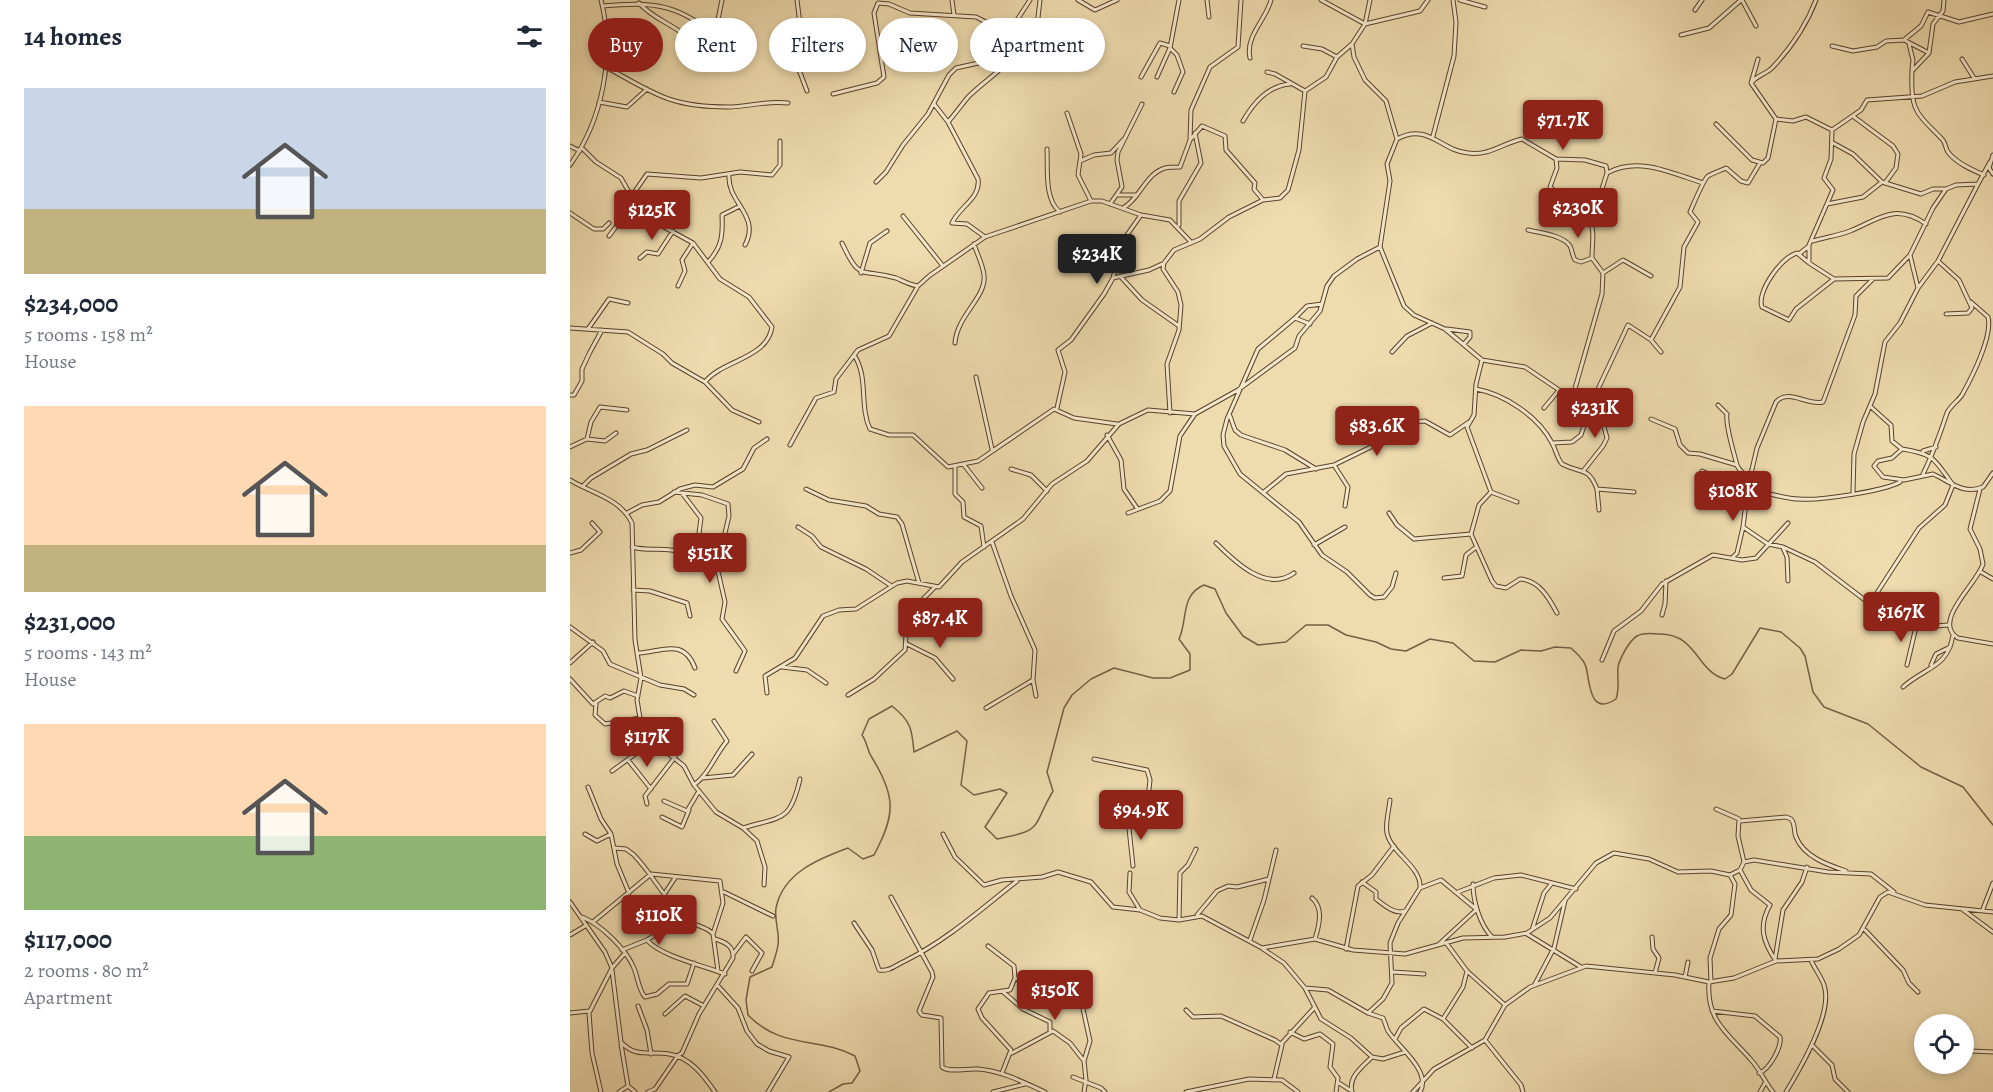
<!DOCTYPE html>
<meta charset="utf-8">
<style>
body{margin:0;font-family:Alegreya,serif;background:#f2f2f3;color:#1f2937;height:100vh;display:flex;flex-direction:column;font-size:22px;white-space:nowrap}
*{box-sizing:border-box;margin:0}
p{font-size:20px;color:#747a83}
.icon{flex:none;width:33px;height:33px;fill:none;stroke:currentColor;stroke-width:2;stroke-linecap:round;stroke-linejoin:round}
.map{position:relative;flex:1;overflow:hidden}
.drawer{display:flex;flex-direction:column;background:#fff;width:570px}
.drawer>*{flex:none}
.banner{position:absolute;left:18px;top:18px;width:570px;height:54px;display:flex;gap:12px}
.controls{position:absolute;left:1344px;top:1014px;display:grid;gap:12px}
.controls a{display:grid;place-items:center;width:60px;height:60px;border-radius:50%;background:#fff;box-shadow:0 3px 9px #0003;font-size:30px}
.price{position:absolute;translate:-50% -51px;padding:0 14px;border-radius:6px;background:#8f2418;color:#fff;font-size:20px;line-height:39px;filter:drop-shadow(0 2px 3px #0008)}
.price::after{content:'';position:absolute;left:50%;top:36px;width:18px;height:14px;margin-left:-9px;background:inherit;clip-path:polygon(0 0,100% 0,50% 100%)}
.price.current{background:#222;color:#fff}
ul{padding:0;list-style:none}
li{display:grid;align-content:center;gap:12px;height:318px;padding:0 24px}
li span{display:grid;place-items:center;height:186px;border-radius:0px;color:#555}
li>.icon{margin-inline-start:auto}
span .icon{width:108px;height:108px;fill:#fffc;stroke-width:1}
li b{font-size:26px}
h2{display:flex;justify-content:space-between;align-items:center;height:72px;padding:0 24px;font-size:26px}
.pill{padding:0 21px;border-radius:27px;background:#fff;box-shadow:0 3px 9px #0003;font-size:21px;line-height:54px}
.pill.current{background:#8f2418;color:#fff}
main{display:flex;flex:1;min-height:0}
.map>svg:first-child{display:block}
.lines{fill:none;stroke-linecap:round;stroke-linejoin:round}
.stream{stroke:#775e45;stroke-width:1.5}
.street-casing{stroke:#5a402c;stroke-width:5}
.street{stroke:#f4e8ca;stroke-width:3}
</style>
<main>
<section class="drawer">
<h2>14 homes<svg class="icon" aria-label="filters" viewBox="0 0 24 24"><path d="M4 7h16M4 17h16"/><circle cx="9" cy="7" r="2"/><circle cx="15" cy="17" r="2"/></svg></h2>
<ul>
<li><span style="background:linear-gradient(#c9d6e8 65%,#c2b280 0)"><svg class="icon" aria-label="home" viewBox="0 0 24 24"><path d="M3 11l9-7 9 7M6 9v11h12V9"/></svg></span><div><b>$234,000</b><p>5 rooms · 158 m²</p><p>House</p></div></li>
<li><span style="background:linear-gradient(#ffd9b3 75%,#c2b280 0)"><svg class="icon" aria-label="home" viewBox="0 0 24 24"><path d="M3 11l9-7 9 7M6 9v11h12V9"/></svg></span><div><b>$231,000</b><p>5 rooms · 143 m²</p><p>House</p></div></li>
<li><span style="background:linear-gradient(#ffd9b3 60%,#8fb573 0)"><svg class="icon" aria-label="home" viewBox="0 0 24 24"><path d="M3 11l9-7 9 7M6 9v11h12V9"/></svg></span><div><b>$117,000</b><p>2 rooms · 80 m²</p><p>Apartment</p></div></li>
</ul>
</section>
<div class="map">
<svg width="1423" height="1092" viewBox="0 0 1423 1092">
<rect width="100%" height="100%" fill="#eedbae"/>
<filter id="stains"><feTurbulence type="fractalNoise" baseFrequency=".00333" numOctaves="4"/><feColorMatrix values="0 0 0 0 .2 0 0 0 0 .09 0 0 0 0 .02 0 0 0 .5 -.17"/></filter>
<radialGradient id="worn" r=".72"><stop offset=".6" stop-color="#630" stop-opacity="0"/><stop offset="1" stop-color="#630" stop-opacity=".3"/></radialGradient>
<g class="lines">
<path class="stream" d="M259,1092L273,1084L282,1083L290,1071L285,1056C247,1036 212,1050 178,1015L176,1000L180,977L202,967C204,960 207,952 208,945C210,933 204,920 206,908C213,873 248,859 278,848L293,859L304,855C326,814 326,796 301,756C297,749 297,742 292,735L299,719L322,706C341,721 342,729 344,752L387,731L397,741L391,785L404,795L430,789L437,793L415,827L427,839C475,830 461,828 483,791L477,772L494,708L502,695L521,679L544,668L583,678H600L620,670V654L609,639C618,620 610,595 634,585L645,589L656,613L673,636L688,645L716,642L736,625H758L776,635L806,642L821,649L836,651L860,639L883,643L904,661L925,662L951,650L971,651L985,647L1001,648C1007,654 1014,659 1016,667C1020,682 1019,717 1046,699C1050,688 1047,678 1048,667C1050,658 1059,641 1067,636C1075,632 1082,634 1090,634C1127,634 1127,672 1155,679L1162,674L1190,628L1211,632L1230,648L1235,656L1243,692L1254,707L1298,724L1351,767L1393,787L1423,825"/>
<g class="street-casing">
<path id="street" d="M227,0L230,24L226,62L237,91
M382,0L384,15
M470,0L466,35L477,57
M508,0L525,10L547,0
M637,0L639,17
M751,0L795,24L850,11L858,0
M800,0L795,24L782,44L784,57L795,80L816,101L827,139L817,164L820,181L810,247L834,306L844,315L875,329L912,360L906,384L904,415L897,427L921,492
M890,0L915,7
M1172,0L1186,26
M1374,0L1373,11L1363,24L1359,53L1342,71C1340,112 1347,113 1372,139C1376,143 1375,148 1378,152C1386,163 1402,170 1414,175
M69,3C82,18 100,23 116,36L115,50
M33,6C100,0 111,9 164,48
M1125,10L1132,0
M145,34L152,0
M1111,35L1139,28L1171,0
M1334,40L1359,53
M1339,44L1343,60L1342,69
M733,46L752,49L767,57
M1262,46L1283,51L1307,47L1316,41L1334,40L1351,26L1358,12L1389,22L1423,14
M600,48L607,55L613,72L604,92
M441,55L457,62
M680,58C675,36 696,20 701,0
M1188,59L1181,83L1206,119L1223,121L1236,117L1262,130
M1392,59L1404,78
M36,67C85,94 100,107 158,107C178,107 197,100 218,103
M697,72L705,74L735,91
M571,77L590,43L600,46
M587,77L600,48L609,0
M1182,82C1188,75 1196,74 1202,68C1221,48 1236,26 1246,0
M263,94L307,83L314,77L304,13L308,3L319,4L340,13L406,17L424,26H432
M29,102L57,107L77,89
M364,104L378,122L408,179C411,198 389,207 382,223L397,224L415,237
M497,113L511,154L508,175L521,201
M1284,117L1323,146L1328,154L1326,168L1315,183
M673,121C684,102 698,86 720,84
M378,122C386,113 392,104 399,96C431,66 444,69 447,20
M1146,124L1182,160L1193,163L1198,158L1206,119
M863,136L884,56L886,22L883,0
M620,139L621,110L640,67L668,47L671,0
M827,139C858,122 871,151 898,153C920,156 933,143 952,139L986,159L987,168L980,187L1010,213L1017,216L1031,192L1037,173C1069,156 1101,173 1133,183
M1263,143L1283,154L1312,182
M0,146L10,151
M13,149L26,162L51,178L72,215L123,243L150,279L179,297L202,327C197,359 152,360 135,382
M477,149C478,168 474,200 490,212
M1423,155L1419,168L1423,174
M986,159L1015,160L1036,166L1037,172
M510,161L524,155L541,153L554,139
M1420,162L1408,184L1386,185L1376,189L1363,208L1340,255L1318,278L1264,279L1239,263V245L1263,190L1254,178L1261,159L1262,130L1291,110L1297,100L1352,96L1385,82L1423,76
M0,165C33,119 45,55 31,0
M159,175C157,203 191,215 175,245
M306,182L316,172L333,145L358,114L379,75L386,68L422,60L428,30L447,20L460,0
M548,195H567
M61,197L77,174L131,178L170,172L202,175L210,165V141
M540,204L552,187L547,160L548,152L572,104
M1257,204L1293,197L1312,182L1351,194L1363,189H1376
M553,208C570,199 575,174 595,168C600,167 605,167 610,167L620,140L632,126L655,136L656,150L685,183L684,189L693,200
M0,213L24,229H33L39,223
M333,216L373,266
M1017,216C1026,227 1022,243 1022,257
M609,225V201L631,163L625,133
M958,230C970,233 993,235 1000,246C1002,249 1002,255 1005,260L1011,262L1022,258L1033,273L1032,294L1004,392
M39,236L64,203
M1243,241C1255,237 1267,236 1280,231C1308,220 1324,202 1356,224
M272,243C290,282 290,268 326,278C333,281 340,285 348,286
M1229,254L1239,246
M70,258L77,252L88,254L103,231
M1368,261L1389,280L1402,308L1398,313L1376,314
M138,262C152,247 153,235 152,215L170,206
M1238,262L1227,253C1211,257 1186,293 1192,307L1219,320L1226,309L1264,279
M291,273L300,243L317,231
M1033,273L1053,260L1081,276
M550,276L572,300L609,326
M543,278L579,270L592,264
M108,286L115,271L112,260L123,243
M1348,288L1368,261L1408,184
M725,318L737,306L752,304
M740,324L725,318L688,349L657,419L653,435L654,446L670,474L729,522L752,555L777,572L800,595L805,598L814,597L822,587L826,573
M0,328L58,332L93,354L102,363L135,382L162,410L189,422
M18,329L39,299L58,303
M877,329L900,332V337L894,344
M1081,340L1110,287L1114,247L1128,222L1120,212C1123,205 1134,179 1138,176C1143,173 1150,171 1156,168L1171,181L1178,183L1190,163
M385,343C387,315 417,297 414,275C413,265 407,254 404,244
M822,352L837,336L862,323
M284,355C299,377 289,406 300,429L319,435H343L378,467L408,461L484,409L504,418L547,424
M912,360L955,367L989,390L1008,394L1021,404L1033,423L1037,438L1033,446L1014,470
M406,377L422,449
M906,389C934,394 968,416 982,443C986,450 987,458 992,464C1011,474 1018,466 1027,489L1064,492
M0,395H4L12,381V369L20,352L32,330
M1148,405L1157,414C1155,425 1164,453 1167,465C1169,472 1176,473 1178,480
M1301,407L1321,425L1322,441L1332,449
M487,408L495,372L488,350L501,340L534,294L543,278L552,242L571,215
M974,408L989,390
M600,413L597,364L609,330L611,305L608,292L593,269L594,263L604,250L630,239L659,217L693,200L710,198L718,190L729,150L735,91L756,77L767,57L782,44
M660,416L665,430L671,435L715,450L746,469
M1081,419L1105,429L1110,445L1118,453L1130,454L1167,465
M537,435L551,460L554,489L567,508
M17,439L35,441L46,433
M983,443L1002,442L1011,435L1021,404L1058,325L1081,340L1091,352
M220,445L246,398L264,392L266,379L288,350L319,336L348,286L359,276L415,237L521,201H532L571,215L600,220L620,241
M0,447L17,439L21,422L30,407L57,410
M1353,451L1366,447
M394,465L412,488
M764,465L778,487L775,506
M385,467V494L393,502L394,517L411,526L414,547
M441,469L461,475L477,491
M1132,471L1177,491
M1353,474C1363,454 1370,434 1377,413C1380,406 1388,401 1392,395C1402,377 1423,336 1418,317L1401,302
M0,480C21,493 50,498 62,523L65,640L71,678L67,700L70,718L80,739L114,766L124,785L146,812L173,828L187,841L195,867L194,885
M1383,485C1364,459 1365,454 1332,449L1322,458L1308,461L1304,466L1313,477L1334,480L1363,474C1381,482 1393,495 1413,487L1423,473
M13,486L21,478L61,454L77,450L117,430
M236,489L259,500L296,506L309,514L327,517L332,524L349,583
M1027,489L1029,510
M1410,489L1400,529L1410,549L1413,564C1407,584 1361,622 1388,638L1423,644
M104,492L132,495L158,504L159,516L147,567
M694,492L716,474L764,465L809,443L827,438L842,422L855,421L880,435L899,422
M921,492L909,505L901,534L922,581L926,586L936,588L950,579C969,580 979,598 987,613
M921,492L947,502
M1283,492L1284,454L1293,422L1305,394L1315,342L1330,323L1348,288L1340,255
M112,493L131,518L126,557
M1178,493C1194,490 1213,499 1229,499C1249,501 1314,491 1330,482
M57,513L72,505L89,502L110,489L125,485L143,487L173,469L184,448L197,439
M558,513L590,501L600,491L610,436L625,414
M819,513L827,525L844,539L901,534
M228,527L242,536L251,547L296,569L320,585
M1173,527L1198,544L1213,547L1245,562L1325,623L1341,628L1378,625
M646,543C665,562 697,593 724,573
M744,545L775,527
M62,547C76,551 88,548 101,550C117,552 132,560 147,567L155,602L152,619L175,651L166,671
M1213,548L1217,557L1218,581
M0,553L11,550L30,532L22,523
M1162,558L1167,553L1173,527L1178,486L1187,448L1206,402C1219,388 1237,406 1253,402L1285,315L1286,296L1302,280
M1411,572L1423,579
M874,578L892,576L896,555L905,548
M63,590L80,591L117,603L120,616
M1301,602L1349,528L1375,505L1383,485
M1092,615L1095,604L1096,581
M0,627L33,651L40,664L90,685L114,689L124,695
M337,644L365,658L383,679
M67,653C89,653 113,636 125,668
M1032,660L1044,631L1071,611L1092,584L1143,555L1172,560L1186,558L1218,523
M0,663L23,642
M1337,665L1346,627
M1361,665L1366,654L1380,647
M212,667L237,670L256,683
M0,679L23,704L35,696L40,698L54,691L68,696
M463,680L466,696
M1333,687C1355,667 1378,668 1383,635
M197,693L195,676L225,658L253,616L269,610L286,609L327,583L337,581L369,587L392,562L453,519L482,484L517,461L549,424L578,410L625,414L668,390L725,348L729,336L750,311L757,286L764,276L787,259L810,247
M278,695L304,679L335,650L336,635L344,608L364,588
M26,704L25,715L35,724L70,718
M416,708L463,680L465,650L441,596L422,542
M524,759L577,770L580,780L576,816
M58,760L81,789
M42,771L68,752L80,739
M133,778L163,775L182,754
M124,785C139,774 145,755 157,741L144,721
M18,787L31,819L41,834L47,864L59,893
M820,800C819,810 815,824 817,833C821,853 852,867 850,888
M94,801L117,811L129,791
M77,804L75,796L105,757
M1146,809L1169,819L1168,836L1174,862
M92,817L112,827L119,810
M1170,821L1216,817L1221,819C1226,825 1223,830 1226,837C1234,857 1258,865 1276,871
M173,828C213,816 220,822 230,779
M15,834L27,841L41,834
M373,834L385,857L414,885L432,880L472,877L488,872L521,882L543,907L570,910L590,918L609,920L632,916L692,948L745,939L783,950L835,954L893,938L935,937L957,933L980,918L1026,863L1044,853L1079,859L1108,872L1141,871L1160,875L1170,870L1174,862L1184,860L1258,872L1301,874L1324,892
M45,848L56,849L64,855C83,875 95,900 115,918C124,927 135,925 143,934
M563,866L558,819L576,816L601,823
M1170,870L1181,890L1200,905C1188,926 1193,942 1206,961
M560,873L559,892L570,910
M792,882L806,892V899C814,905 825,915 835,911
M903,884C903,901 910,925 922,937
M154,892L203,916
M888,892L924,878L951,875L1006,889
M95,893L105,878
M321,897L362,972L363,977L349,1011L352,1015L371,1018L372,1067C379,1073 398,1068 408,1069C432,1071 453,1082 475,1092
M742,898C754,908 749,926 745,939
M0,902L35,952L42,968L19,1013L22,1053L31,1092
M1392,909L1423,932
M1413,909L1423,883
M627,915L647,891L658,886L667,887L699,879
M12,917C30,924 55,948 63,966C68,976 68,989 75,997L87,994L99,984H117L124,963
M609,920L610,873L618,865L626,849
M23,922L81,874L150,881L153,903L143,934L148,971
M284,923L302,950L309,970C319,972 326,965 335,961C377,940 410,910 447,881
M962,930L974,893L982,883
M1295,930L1333,970L1339,983L1348,992
M957,934L1011,967
M0,935L15,926
M1082,937L1083,949L1089,958L1085,973
M77,940C90,956 135,966 155,974
M680,940L694,900L706,850
M877,944L897,971L935,1005
M868,945L907,909
M418,946L444,966L445,978L512,1005
M693,949L714,963L735,988L758,990L798,1013L813,1018C815,1022 816,1027 818,1031C828,1047 862,1071 850,1092
M776,949L788,886L802,875L824,846
M52,950L77,940L113,917
M164,953L176,937L192,953L182,971
M1205,959L1213,910L1232,882L1237,867
M42,968L55,953
M42,970L51,1042C65,1058 80,1051 99,1054C120,1057 134,1076 145,1092
M823,972L854,974
M480,974L505,982L508,986L520,1041L514,1061L516,1080L514,1092
M1115,977L1118,962
M1139,982C1136,1022 1159,1034 1182,1061C1190,1070 1195,1082 1203,1092
M1141,982L1140,958L1149,929L1161,915L1165,884L1160,875
M965,984L984,948L995,901
M148,986L168,1008L177,1031L187,1044L199,1051L219,1057L198,1092
M735,988L751,1019L781,1038L802,1057
M432,991L453,1009L480,1022V1031
M68,1006L77,1030L81,1054
M616,1010L623,1017L651,1016L705,1040L712,1045L704,1079
M1142,1011L1185,1016L1210,1037C1212,1047 1199,1070 1189,1073
M0,1013L19,1011
M798,1013L813,999L822,983L820,943L828,923L850,888L871,880L906,909
M95,1014L115,996L134,1006
M873,1019L893,987L897,971
M720,1032L734,1039L750,1034L763,1044L760,1067L768,1078L766,1092
M825,1039L831,1028L854,1009L873,1019L902,1048
M915,1040L951,1085L953,1092
M711,1044L745,1007
M1243,1046L1262,1065L1265,1079L1278,1092
M1400,1051L1423,1052
M442,1053L483,1031L500,1043L514,1061
M107,1056L112,1053L129,1014L163,958C164,946 155,942 145,939
M432,1073L441,1050L412,1018L408,1009L419,993L440,990L445,978
M503,1077L531,1088L535,1092
M769,1083L780,1090
M58,1086L65,1092
M782,1091C778,1077 793,1066 802,1057L813,1059L835,1052
M49,1092L58,1086L51,1044
M78,1092L85,1089L107,1057
M423,1092L455,1084
M616,1092L679,1079L712,1080L728,1092
M843,1092L864,1069L915,1040L935,1005L960,987L1016,966L1105,975L1139,982L1164,978L1206,961L1248,959L1269,949L1289,935L1310,897L1318,892L1355,905L1423,912
M1190,1092L1195,1083
M1216,1092C1230,1069 1261,1017 1255,989C1254,980 1245,970 1241,960"/>
</g>
<use href="#street" class="street"/>
</g>
<rect width="100%" height="100%" filter="url(#stains)"/>
<rect width="100%" height="100%" fill="url(#worn)"/>
</svg>
<div class="controls">
<a><svg class="icon" aria-label="locate" viewBox="0 0 24 24"><circle cx="12" cy="12" r="6"/><path d="M12 2v4M12 18v4M2 12h4M18 12h4"/></svg></a>
</div>
<b class="price" style="left:993px;top:151px">$71.7K</b>
<b class="price" style="left:1008px;top:239px">$230K</b>
<b class="price" style="left:82px;top:241px">$125K</b>
<b class="price current" style="left:527px;top:285px">$234K</b>
<b class="price" style="left:1025px;top:439px">$231K</b>
<b class="price" style="left:807px;top:457px">$83.6K</b>
<b class="price" style="left:1163px;top:522px">$108K</b>
<b class="price" style="left:140px;top:584px">$151K</b>
<b class="price" style="left:1331px;top:643px">$167K</b>
<b class="price" style="left:370px;top:649px">$87.4K</b>
<b class="price" style="left:77px;top:768px">$117K</b>
<b class="price" style="left:571px;top:841px">$94.9K</b>
<b class="price" style="left:89px;top:946px">$110K</b>
<b class="price" style="left:485px;top:1021px">$150K</b>
<div class="banner">
<a class="pill current">Buy</a>
<a class="pill">Rent</a>
<a class="pill">Filters</a>
<a class="pill">New</a>
<a class="pill">Apartment</a>
</div>
</div>
</main>
